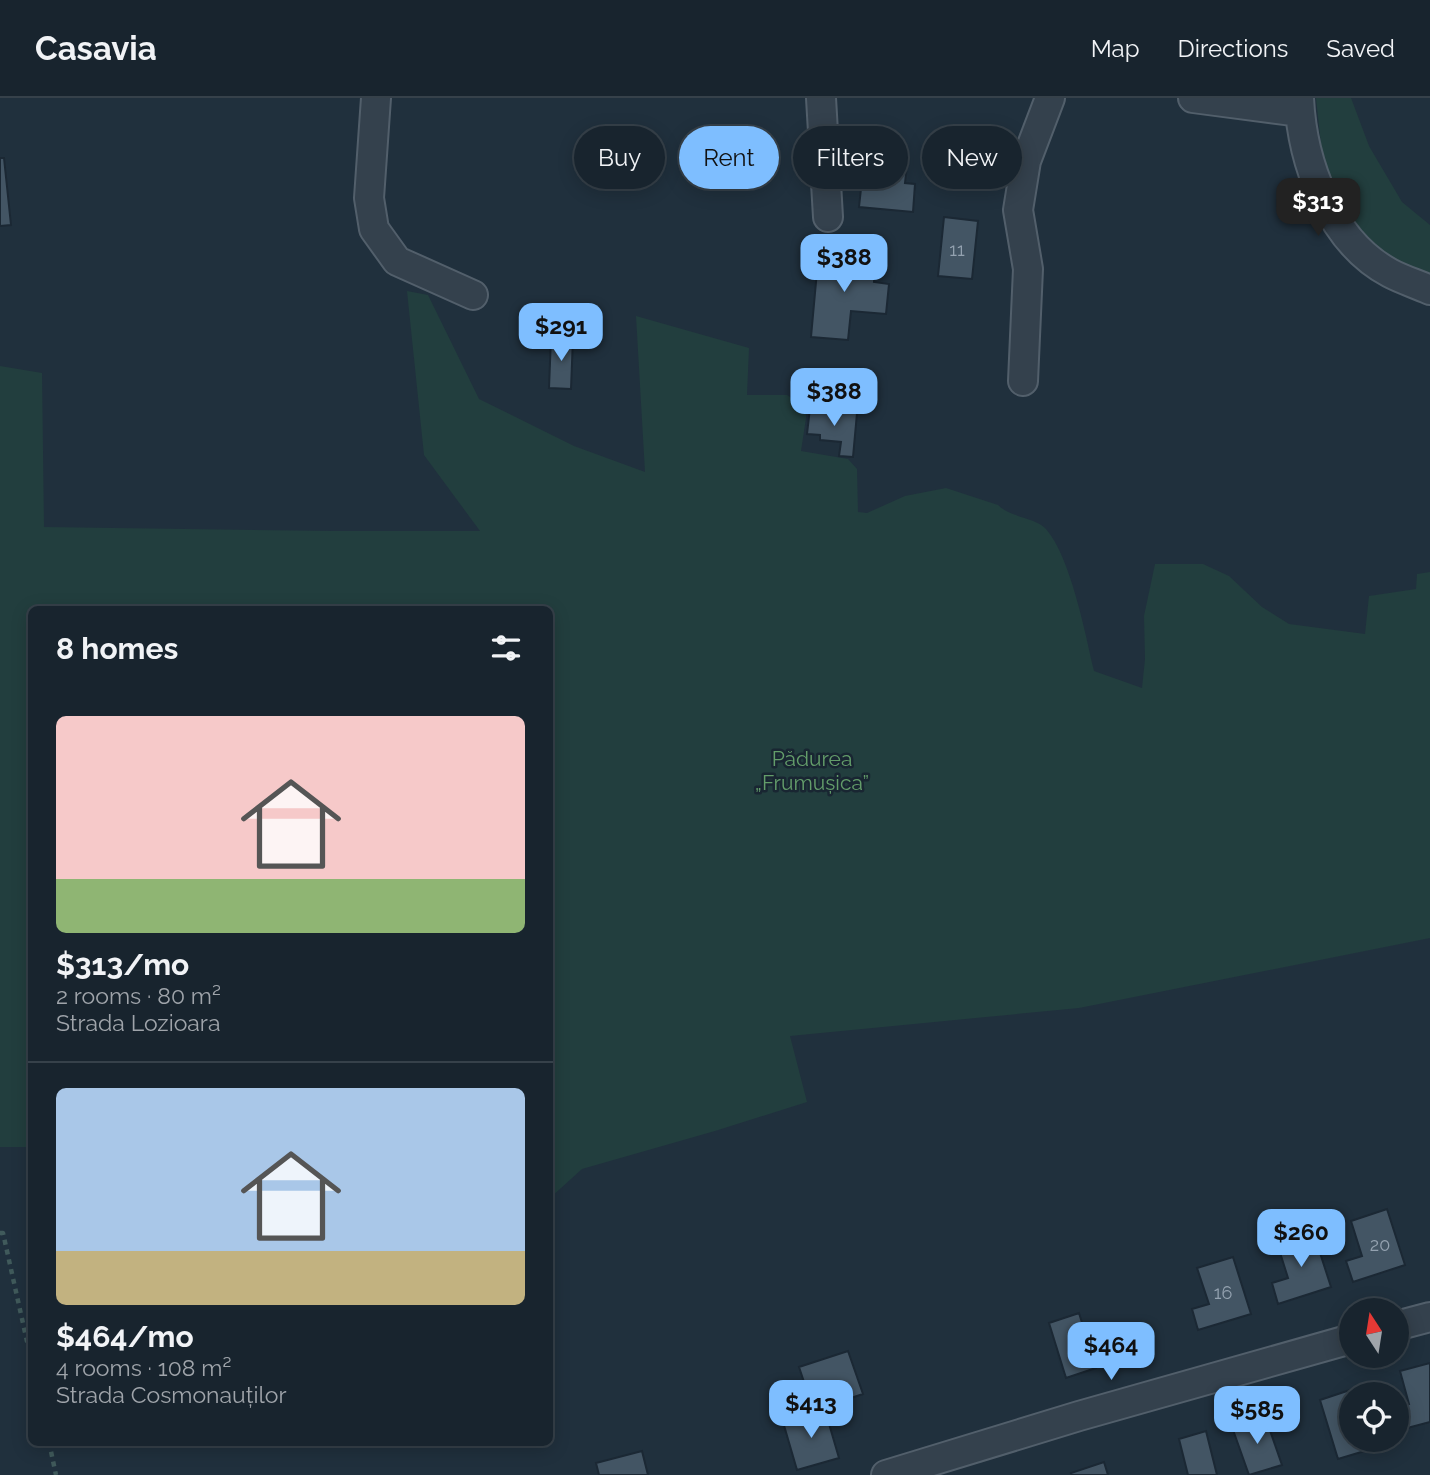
<!DOCTYPE html>
<meta charset="utf-8">
<style>
body{margin:0;font-family:Raleway,sans-serif;background:#25303a;color:#f1f3f6;height:100vh;display:flex;flex-direction:column;font-size:26px;white-space:nowrap}
*{box-sizing:border-box;margin:0}
p{font-size:23px;color:#9fa4aa}
.icon{flex:none;width:38px;height:38px;fill:none;stroke:currentColor;stroke-width:2;stroke-linecap:round;stroke-linejoin:round}
.map{position:relative;flex:1;overflow:hidden}
.panel{position:absolute;left:28px;top:508px;width:525px;height:840px;display:flex;flex-direction:column;background:#18242e;border-radius:10px;box-shadow:0 4px 18px #0003,0 0 0 2px #36414a}
.panel>*{flex:none}
.guide{position:absolute;left:574px;top:28px;width:665px;height:63px;display:flex;gap:14px}
.needle{width:46px;rotate:348deg}
.fabs{position:absolute;left:1339px;top:1200px;display:grid;gap:14px}
.fabs a{display:grid;place-items:center;width:70px;height:70px;border-radius:50%;background:#18242e;box-shadow:0 4px 18px #0003,0 0 0 2px #36414a;font-size:35px}
.price{position:absolute;translate:-50% -60px;padding:0 16px;border-radius:14px;background:#7ebeff;color:#111;font-size:23px;line-height:46px;filter:drop-shadow(0 2px 4px #0008)}
.price::after{content:'';position:absolute;left:50%;top:42px;width:21px;height:16px;margin-left:-10px;background:inherit;clip-path:polygon(0 0,100% 0,50% 100%)}
.price.active{background:#222;color:#fff}
ul{padding:0;list-style:none}
li{display:grid;align-content:center;gap:14px;height:371px;padding:0 28px}
li+li{border-top:2px solid #36414a}
li span{display:grid;place-items:center;height:217px;border-radius:10px;color:#555}
li>.icon{margin-inline-start:auto}
span .icon{width:126px;height:126px;fill:#fffc;stroke-width:1}
li b{font-size:30px}
h2{display:flex;justify-content:space-between;align-items:center;height:84px;padding:0 28px;font-size:30px}
.chip{padding:0 24px;border-radius:32px;background:#18242e;box-shadow:0 4px 18px #0003,0 0 0 2px #36414a;font-size:24px;line-height:63px}
.chip.active{background:#7ebeff;color:#111}
header{display:flex;align-items:center;gap:42px;box-sizing:border-box;height:98px;padding:0 35px;background:#18242e;border-bottom:2px solid #36414a}
header strong{font-size:33px}
nav{display:flex;gap:38px;margin-inline-start:auto;font-size:24px}
.map>svg:first-child{display:block}
.green{fill:#223e3e}
.building{fill:#435564;stroke:#1b2834;stroke-width:2}
.lines{fill:none;stroke-linecap:round;stroke-linejoin:round}
.minor-casing{stroke:#525f6b;stroke-width:32}
.path{stroke:#405a5b;stroke-width:4.5;stroke-dasharray:5 5;stroke-linecap:butt}
.minor{stroke:#34414d;stroke-width:28}
.labels{text-anchor:middle;dominant-baseline:central;stroke-width:5;stroke-linejoin:round;paint-order:stroke}
.number-label{font-size:18px;fill:#94a2b0}
.park-label{font-size:21px;fill:#639d6a;stroke:#192632}
</style>
<header>
<strong>Casavia</strong>
<nav><a>Map</a><a>Directions</a><a>Saved</a></nav>
</header>
<div class="map">
<svg width="1430" height="1377" viewBox="0 0 1430 1377">
<rect width="100%" height="100%" fill="#20303d"/>
<path class="green" d="M1316,0H1351L1369,48L1402,104L1430,127V177L1400,168L1369,148L1339,101L1322,56Z
M407,193L428,197L479,301L574,348L645,374L636,218L749,250L747,297H787L806,309V320L801,353L848,361L857,371L858,414L867,415L905,398L946,390L998,407C1011,420 1035,419 1046,431C1071,460 1085,535 1094,573L1142,590L1145,561L1144,518L1155,466H1203L1229,478L1262,509L1289,526L1365,536L1369,498L1416,491L1417,476L1430,474V840L1079,910L790,938L807,1004L715,1033L582,1071L550,1100V511H32L31,1046L26,1049H0V268L42,275L44,429L334,433H480L424,357Z"/>
<path class="building" d="M865,54L888,56L887,65L907,67L905,85L915,86L913,114L859,109Z
M0,60H4L11,127L0,128Z
M944,119L978,123L972,181L938,178Z
M819,151L842,153V160L876,164L874,184L889,186L886,216L851,213L848,242L811,239Z
M551,239H573L571,291L549,290Z
M810,310L857,315L853,359L839,358L841,344L820,342V337L807,336Z
M1387,1111L1405,1167L1353,1184L1346,1163L1362,1158L1351,1123Z
M1313,1133L1331,1189L1278,1206L1272,1185L1288,1180L1277,1145Z
M1233,1159L1251,1216L1198,1232L1192,1211L1209,1206L1197,1170Z
M1079,1215L1096,1270L1066,1280L1049,1225Z
M848,1253L863,1296L842,1303L837,1286L808,1296L799,1269Z
M1430,1265V1324L1396,1333V1310L1409,1306L1400,1273Z
M1359,1289L1362,1297H1351V1342H1376L1378,1349L1338,1361L1320,1302Z
M825,1312L839,1360L797,1372L783,1324Z
M1265,1318L1282,1367L1249,1377L1232,1329Z
M1206,1333L1217,1377H1188L1179,1341Z
M642,1353L648,1377H599L596,1365Z
M1104,1364L1108,1377H1072L1071,1375Z"/>
<g class="lines">
<g class="minor-casing">
<path id="minor" d="M376,0L369,100L374,131L397,163L473,197
M821,0L828,119
M1193,0L1300,14
M1299,0C1302,64 1330,143 1390,175C1403,182 1417,186 1430,192
M1023,283L1028,171L1018,112L1026,63L1050,0
M1396,1228L1430,1219
M886,1377L1079,1318L1351,1241"/>
</g>
<path class="path" d="M0,1135H3L32,1266
M49,1344L56,1377"/>
<use href="#minor" class="minor"/>
</g>
<g class="labels">
<g class="number-label">
<text x="957" y="151">11</text>
<text x="1380" y="1146">20</text>
<text x="1223" y="1194">16</text>
</g>
<g class="park-label">
<text x="812" y="660">Pădurea<tspan x="812" dy="24">„Frumușica”</tspan></text>
</g>
</g>
</svg>
<div class="fabs">
<a><svg class="needle" viewBox="-14 -14 28 28"><path d="M0-13l5 13h-10z" fill="#e53935"/><path d="M0 13l5-13h-10z" fill="#9fa4aa"/></svg></a>
<a><svg class="icon" aria-label="locate" viewBox="0 0 24 24"><circle cx="12" cy="12" r="6"/><path d="M12 2v4M12 18v4M2 12h4M18 12h4"/></svg></a>
</div>
<b class="price active" style="left:1318px;top:140px">$313</b>
<b class="price" style="left:844px;top:196px">$388</b>
<b class="price" style="left:561px;top:265px">$291</b>
<b class="price" style="left:834px;top:330px">$388</b>
<b class="price" style="left:1301px;top:1171px">$260</b>
<b class="price" style="left:1111px;top:1284px">$464</b>
<b class="price" style="left:811px;top:1342px">$413</b>
<b class="price" style="left:1257px;top:1348px">$585</b>
<div class="guide">
<a class="chip">Buy</a>
<a class="chip active">Rent</a>
<a class="chip">Filters</a>
<a class="chip">New</a>
</div>
<section class="panel">
<h2>8 homes<svg class="icon" aria-label="filters" viewBox="0 0 24 24"><path d="M4 7h16M4 17h16"/><circle cx="9" cy="7" r="2"/><circle cx="15" cy="17" r="2"/></svg></h2>
<ul>
<li><span style="background:linear-gradient(#f6c9c9 75%,#8fb573 0)"><svg class="icon" aria-label="home" viewBox="0 0 24 24"><path d="M3 11l9-7 9 7M6 9v11h12V9"/></svg></span><div><b>$313/mo</b><p>2 rooms · 80 m²</p><p>Strada Lozioara</p></div></li>
<li><span style="background:linear-gradient(#a9c7e8 75%,#c2b280 0)"><svg class="icon" aria-label="home" viewBox="0 0 24 24"><path d="M3 11l9-7 9 7M6 9v11h12V9"/></svg></span><div><b>$464/mo</b><p>4 rooms · 108 m²</p><p>Strada Cosmonauților</p></div></li>
</ul>
</section>
</div>
